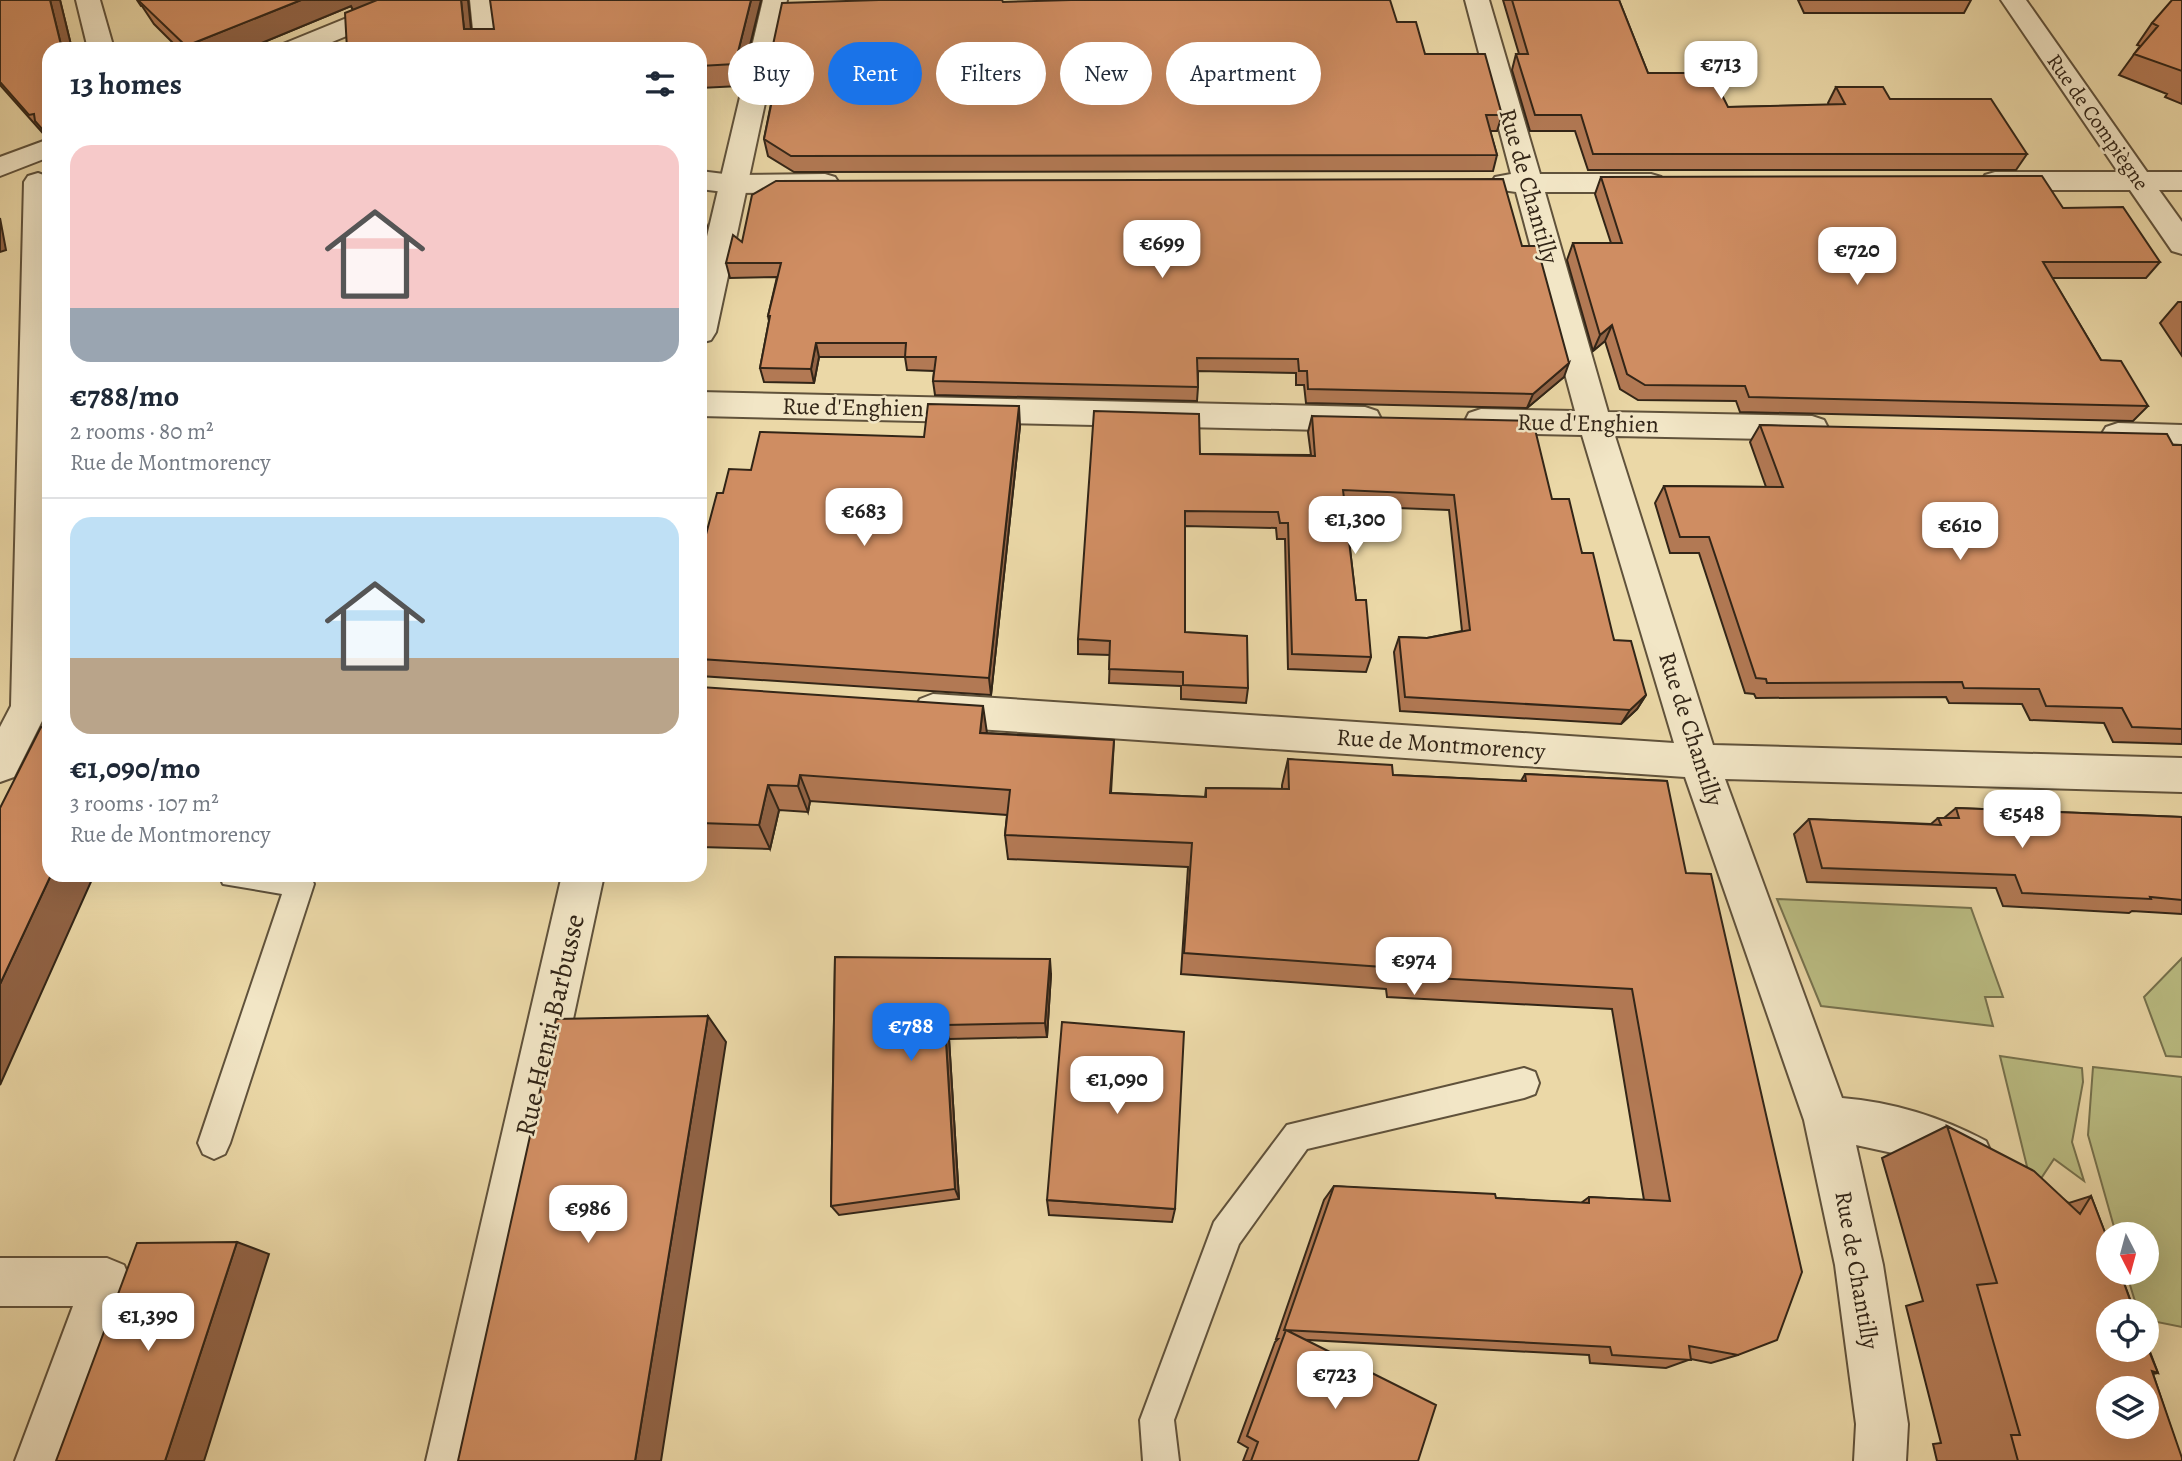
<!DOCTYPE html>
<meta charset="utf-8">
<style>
body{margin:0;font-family:Alegreya,serif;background:#f2f2f3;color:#1f2937;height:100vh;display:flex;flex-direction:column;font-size:26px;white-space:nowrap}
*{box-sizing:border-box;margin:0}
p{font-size:23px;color:#747a83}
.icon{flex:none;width:38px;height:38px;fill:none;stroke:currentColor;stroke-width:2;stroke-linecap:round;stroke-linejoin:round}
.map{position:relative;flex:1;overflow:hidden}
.drawer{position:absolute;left:42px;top:42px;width:665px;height:840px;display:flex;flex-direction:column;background:#fff;border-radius:21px;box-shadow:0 7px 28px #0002}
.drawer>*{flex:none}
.guide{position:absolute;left:728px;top:42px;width:665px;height:63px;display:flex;gap:14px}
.needle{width:46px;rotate:174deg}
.controls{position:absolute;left:2096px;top:1222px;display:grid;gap:14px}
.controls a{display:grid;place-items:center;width:63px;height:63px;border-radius:50%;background:#fff;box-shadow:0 7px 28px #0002;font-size:35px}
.price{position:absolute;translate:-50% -60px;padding:0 16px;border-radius:14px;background:#fff;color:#222;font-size:23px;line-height:46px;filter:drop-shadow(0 2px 4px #0008)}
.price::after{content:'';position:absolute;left:50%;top:42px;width:21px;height:16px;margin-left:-10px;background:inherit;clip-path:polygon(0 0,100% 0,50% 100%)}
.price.selected{background:#1a73e8;color:#fff}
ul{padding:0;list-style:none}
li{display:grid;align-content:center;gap:14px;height:371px;padding:0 28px}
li+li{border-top:2px solid #e0e1e3}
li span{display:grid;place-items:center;height:217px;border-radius:21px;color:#555}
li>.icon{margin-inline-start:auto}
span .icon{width:126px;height:126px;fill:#fffc;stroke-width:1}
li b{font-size:30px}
h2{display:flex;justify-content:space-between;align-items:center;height:84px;padding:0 28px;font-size:30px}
.pill{padding:0 24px;border-radius:32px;background:#fff;box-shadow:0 7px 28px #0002;font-size:24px;line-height:63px}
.pill.selected{background:#1a73e8;color:#fff}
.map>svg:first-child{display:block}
.green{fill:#bbbe84;stroke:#76724e;stroke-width:2}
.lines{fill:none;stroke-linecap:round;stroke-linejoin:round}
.service-casing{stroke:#60523b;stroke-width:4}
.minor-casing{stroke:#60523b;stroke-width:4}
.tertiary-casing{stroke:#60523b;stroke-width:4}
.service{fill:#f2e6c6;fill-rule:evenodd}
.minor{fill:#f2e6c6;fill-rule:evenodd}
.tertiary{fill:#f2e6c6;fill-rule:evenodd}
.wall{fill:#b27954;stroke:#322517;stroke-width:2}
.shaded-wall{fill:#916345;stroke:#322517;stroke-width:2}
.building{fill:#cf8d62;stroke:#322517;stroke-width:2;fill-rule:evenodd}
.labels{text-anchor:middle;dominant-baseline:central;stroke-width:5;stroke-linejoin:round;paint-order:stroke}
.far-street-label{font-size:21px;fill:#322517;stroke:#f2e6c6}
.street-label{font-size:24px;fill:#322517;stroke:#f2e6c6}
.near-street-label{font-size:28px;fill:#322517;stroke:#f2e6c6}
</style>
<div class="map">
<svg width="2182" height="1461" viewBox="0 0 2182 1461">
<rect width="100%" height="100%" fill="#ebd8a7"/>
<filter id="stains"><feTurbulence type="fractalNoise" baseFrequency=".00286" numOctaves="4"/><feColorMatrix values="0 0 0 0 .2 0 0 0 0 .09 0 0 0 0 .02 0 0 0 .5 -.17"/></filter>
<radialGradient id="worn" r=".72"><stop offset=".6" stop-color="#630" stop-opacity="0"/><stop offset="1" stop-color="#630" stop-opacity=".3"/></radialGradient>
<path class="green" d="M1777,899L1971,908L2003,997H1985L1993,1026L1821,1006Z
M2182,958V1057L2166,1056L2144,997Z
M2000,1056L2082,1068L2083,1082L2072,1142L2084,1181L2054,1159L2036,1186L2032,1187Z
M2093,1067L2182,1077V1327L2147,1320V1311H2138L2126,1272H2147V1234H2116L2088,1135Z"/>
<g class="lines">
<g class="service-casing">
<path id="service" d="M219,875H310L314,884L230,1143L225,1154L214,1159L203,1154L198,1143L282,894L223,884Z
M1524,1068L1535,1072L1539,1083L1535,1094L1524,1098L1307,1149L1239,1244L1174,1420L1179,1461H1143L1140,1420L1214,1222L1287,1125Z"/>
</g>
<g class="minor-casing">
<path id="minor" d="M76,0H100L114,49H88Z
M391,0H425L422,5L315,49H279L283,44Z
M470,0H494L501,49H475Z
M1465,0H1489L1540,174H1651L1661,177L1665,183L1661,189L1651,192H1545L1608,412L1812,416L1824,420L1828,428L1824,436L1812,440L1615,436L1713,745L2182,758V792L1725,779L1842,1098C1892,1102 1941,1117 1986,1141L1993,1157L1986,1173L1970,1180L1920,1159L1856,1145L1883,1265L1908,1424L1906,1461H1854L1856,1424L1835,1265L1804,1120L1685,777L933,726L920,721L914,710L920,699L933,694L1674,743L1582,435L1481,433L1469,429L1465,421L1469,413L1481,409L1575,411L1516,192L1495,189L1491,183L1495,177L1511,174Z
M2001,0H2026L2147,172H2182V190H2159L2182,222V254L2172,251L2130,190H1995L1985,187L1981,181L1985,175L1995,172H2118Z
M49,139V157L0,176V157Z
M700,171L732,175L825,174L835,177L839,183L835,189L825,192L732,193L700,189Z
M38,173L49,177V707L14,777L0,782V727L11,706L24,182L28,176Z
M700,392L1365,407L1377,411L1381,419L1377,427L1365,431L700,416Z
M2118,423L2182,425V449L2118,447L2106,443L2101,435L2106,427Z
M0,1258H107L124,1265L131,1282L67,1461H15L73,1306H0Z"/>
</g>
<g class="tertiary-casing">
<path id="tertiary" d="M763,0H787L716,332L711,340L700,343V266Z
M562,875H604L478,1461H426Z"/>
</g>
<use href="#service" class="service"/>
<use href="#minor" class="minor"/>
<use href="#tertiary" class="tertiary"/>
</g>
<path class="wall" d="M0,0H60L72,49H49V140L0,85Z
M137,0H468L471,29H494L761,0L740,86L700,88V49H347L353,10L351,6L247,49H179L154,24L142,6H141Z
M1503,0H1619L1648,73L1728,107L1829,105L1828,103L1836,87L1890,99L2027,154L2016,170H1588L1575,131H1530L1512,70L1516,54H1519Z
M1798,0H1971L1964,13H1804Z
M2182,0V104L2165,97L2167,94L2119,75L2140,46L2137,45L2152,23Z
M1003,2L1397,22L1425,54L1502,115L1497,131H1490L1497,155L1493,171L794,172L768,156L764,139L775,84H772L768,68Z
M1601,177L2063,208L2160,262L2146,278H2052L2101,360L2148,406L2133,421L1740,412L1736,401L1638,400L1620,389L1605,341L1593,351L1567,260L1573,243H1611L1595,194Z
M742,242L1522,246L1564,377L1527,408L1306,403L1304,385H1296V373L1198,371V387L1197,401L935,395L933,381L934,371L907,370L905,357H819L814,383L764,382L760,368L769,321L768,316L777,277L730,278L726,263Z
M2178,302H2182V356L2160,323Z
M1312,416L1552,499L1582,553L1614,640L1646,695L1637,709L1621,724L1400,711L1394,652L1399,637L1427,638L1462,631L1449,510L1345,506L1356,600L1371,657L1366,672L1288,669L1285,539H1277L1276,528L1185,526V632L1248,688L1246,703L1181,699V686L1109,683L1110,655L1078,654V639L1200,454L1311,455L1308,432Z
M1760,425L2182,445V744L2113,742L2104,723L2030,720L2022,704L1949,703L1946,697L1756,698L1754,694L1745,693L1699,553H1670L1655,503L1664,486L1766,487L1750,442Z
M1020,426L991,695L700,676V557L723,493L751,470L924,437Z
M700,687L987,733L1114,740L1111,793L1205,797L1206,788L1282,789V785L1288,759L1393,775L1521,781L1525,774L1667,781L1738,1355L1711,1363L1691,1359L1666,1368L1590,1363L1589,1355L1307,1340L1418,1461H1243L1248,1448L1238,1442L1275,1342L1278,1339H1276L1324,1200L1334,1186L1496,1198L1581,1203L1589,1197L1644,1200L1612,1009L1387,997L1386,989L1181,974L1188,867L1008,859L1005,835L1007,815L810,801L808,812L779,810L770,849L700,847Z
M1956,808L2182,817V914L2132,911L2129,913L2003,906L1996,888L1807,882L1794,834L1809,819L1931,824L1938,818H1944Z
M835,957L1051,974L1047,1037L949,1039L959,1199L839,1215L831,1206Z
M1947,1126L2069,1203L2091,1196L2158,1373L2153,1374L2182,1461H1937L1933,1444L1941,1443L1906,1306L1923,1301L1882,1158Z
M1047,1200L1175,1209L1172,1222L1049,1215Z"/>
<path class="shaded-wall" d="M50,0H60L72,49H62Z
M301,0H384L354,12L351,6L247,49H188L186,46Z
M461,0H468L473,49L464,29Z
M751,0H761L740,86L735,64Z
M700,204L707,226L700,255Z
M0,218L6,250L0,252Z
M1612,325L1605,341L1593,351L1600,335Z
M816,343L819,357L814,383L811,369Z
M1569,363L1564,377L1527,408L1533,394Z
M1019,406L1020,426L991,695L989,678Z
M1646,695L1637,709L1621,724L1630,710Z
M983,706L987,733H980Z
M800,775L810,801L808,812L798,786Z
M768,785L779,810L770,849L759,825Z
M51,875H94L0,1085V984Z
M1050,959L1051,974L1047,1037L1045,1023Z
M708,1016L726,1042L661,1461H635Z
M945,1025L949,1039L959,1199L955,1189Z
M237,1242L269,1254L204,1461H165Z"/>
<path class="building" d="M0,0H50L62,49H49V137L35,121L34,114L29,115L0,82Z
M139,0H301L186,46L140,2Z
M377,0H461L464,29H494L490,0H751L735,64L700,66V49H347L345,13Z
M879,0H1002L1003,2L1071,0H1390L1397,22H1416L1425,54H1485L1502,115H1486L1497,155L791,156L764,139L779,67L768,68L782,3Z
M1512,0H1619L1648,73H1711L1728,107L1845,104L1836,87H1883L1890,99H1991L2027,154H1593L1581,115H1535L1516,54H1528Z
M2172,0H2182V71L2134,54L2158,26L2152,23Z
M2042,176L2063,208L2123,207L2160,262H2043L2101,360L2121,361L2148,406L1749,397L1745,386L1645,385L1627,374L1612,325L1600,335L1573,243H1622L1601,177Z
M1503,179L1522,246H1537L1569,363L1533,394L1308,389L1307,371H1299L1298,359L1197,358L1198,387L933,381L936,357H905L906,343H816L811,369L760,368L770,316H768L781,263H726L733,235L742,242L752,195L776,181Z
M928,404L1019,406L989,678L700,659V557L717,493H723L729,469L751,470L760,432L924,437Z
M1094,411L1199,414L1200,454L1315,456L1312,416L1533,421L1552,499H1569L1582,553H1593L1614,640L1631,641L1646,695L1630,710L1405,697L1399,637L1427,638L1470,630L1454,495L1343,490L1356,600H1366L1371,657L1292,654L1288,523H1280L1278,512L1185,511V632L1247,636L1248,688L1183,685V672L1109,669L1110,641L1078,639Z
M1760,425L2167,434L2173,445H2182V729L2132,727L2122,708L2046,706L2039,689L1964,688L1962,682L1767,683L1766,679L1756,678L1709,537H1680L1664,486L1783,487Z
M700,687L983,706L980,733L1114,740L1110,793L1206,797V788L1289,789L1288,759L1392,765L1393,775L1526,781L1525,774L1667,781L1686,873L1711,874L1802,1272L1777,1340L1738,1355L1689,1346L1691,1360L1612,1355L1610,1347L1284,1330L1334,1186L1495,1194L1496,1198L1589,1203V1197L1670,1201L1632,989L1398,976L1397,968L1184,953L1192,843L1005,835L1010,790L800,775L798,786L768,785L759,825L700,823Z
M41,727L49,728V875H51L0,984V808Z
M1956,808L2182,817V900L2150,897L2151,899L2022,893L2015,875L1822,868L1809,819L1941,825L1938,818H1959Z
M835,957L1050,959L1045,1023L945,1025L955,1189L831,1206Z
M708,1016L635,1461H458L556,1019Z
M1062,1022L1184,1032L1175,1209L1047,1200Z
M1947,1126L2034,1171L2080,1214L2091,1196L2109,1243V1272H2120L2134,1311H2109V1349H2147V1346L2158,1373L2152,1371L2182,1458V1461H2018L2011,1435H2020L1977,1285L1997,1283ZM2109,1388H2147V1426H2109Z
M237,1242L165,1461H56L137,1243Z
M1286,1330L1436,1405L1418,1461H1251L1258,1442L1247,1436Z"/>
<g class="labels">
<g class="far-street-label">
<text transform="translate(2098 122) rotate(55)">Rue de Compiègne</text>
</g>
<g class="street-label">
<text transform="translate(1529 186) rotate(74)">Rue de Chantilly</text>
<text transform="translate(853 407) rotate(1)">Rue d'Enghien</text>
<text transform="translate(1588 423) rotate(1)">Rue d'Enghien</text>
<text transform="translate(1691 729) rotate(72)">Rue de Chantilly</text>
<text transform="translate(1441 744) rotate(4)">Rue de Montmorency</text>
<text transform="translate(1857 1270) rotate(80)">Rue de Chantilly</text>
</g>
<g class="near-street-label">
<text transform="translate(550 1025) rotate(-77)">Rue Henri Barbusse</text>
</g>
</g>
<rect width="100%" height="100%" filter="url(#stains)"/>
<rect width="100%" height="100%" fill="url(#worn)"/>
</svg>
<div class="controls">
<a><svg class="needle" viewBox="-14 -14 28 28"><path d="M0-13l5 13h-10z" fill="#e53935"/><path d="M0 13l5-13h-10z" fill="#747a83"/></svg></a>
<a><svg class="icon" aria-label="locate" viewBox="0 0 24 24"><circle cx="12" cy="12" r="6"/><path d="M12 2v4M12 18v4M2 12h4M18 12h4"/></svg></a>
<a><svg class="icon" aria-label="layers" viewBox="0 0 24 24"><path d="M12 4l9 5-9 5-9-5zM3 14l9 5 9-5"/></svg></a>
</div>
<b class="price" style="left:1721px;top:101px">€713</b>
<b class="price" style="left:1162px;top:280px">€699</b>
<b class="price" style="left:1857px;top:287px">€720</b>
<b class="price" style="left:864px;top:548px">€683</b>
<b class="price" style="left:1355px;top:556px">€1,300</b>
<b class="price" style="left:1960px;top:562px">€610</b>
<b class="price" style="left:2022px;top:850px">€548</b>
<b class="price" style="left:1414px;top:997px">€974</b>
<b class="price selected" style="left:911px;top:1063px">€788</b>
<b class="price" style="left:1117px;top:1116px">€1,090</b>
<b class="price" style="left:588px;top:1245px">€986</b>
<b class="price" style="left:148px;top:1353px">€1,390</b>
<b class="price" style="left:1335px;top:1411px">€723</b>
<div class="guide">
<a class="pill">Buy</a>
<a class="pill selected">Rent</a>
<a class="pill">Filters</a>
<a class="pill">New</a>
<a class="pill">Apartment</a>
</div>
<section class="drawer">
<h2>13 homes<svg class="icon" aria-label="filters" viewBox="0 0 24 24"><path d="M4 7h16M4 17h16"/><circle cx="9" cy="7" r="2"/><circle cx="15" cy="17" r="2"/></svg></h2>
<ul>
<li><span style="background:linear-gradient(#f6c9c9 75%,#9aa5b1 0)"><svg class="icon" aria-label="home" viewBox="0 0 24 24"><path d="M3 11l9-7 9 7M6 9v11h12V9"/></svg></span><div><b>€788/mo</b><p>2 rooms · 80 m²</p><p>Rue de Montmorency</p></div></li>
<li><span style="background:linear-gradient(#bfe0f5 65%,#b9a48a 0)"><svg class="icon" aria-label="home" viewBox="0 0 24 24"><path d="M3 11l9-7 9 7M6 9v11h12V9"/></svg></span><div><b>€1,090/mo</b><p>3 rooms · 107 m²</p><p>Rue de Montmorency</p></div></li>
</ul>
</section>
</div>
